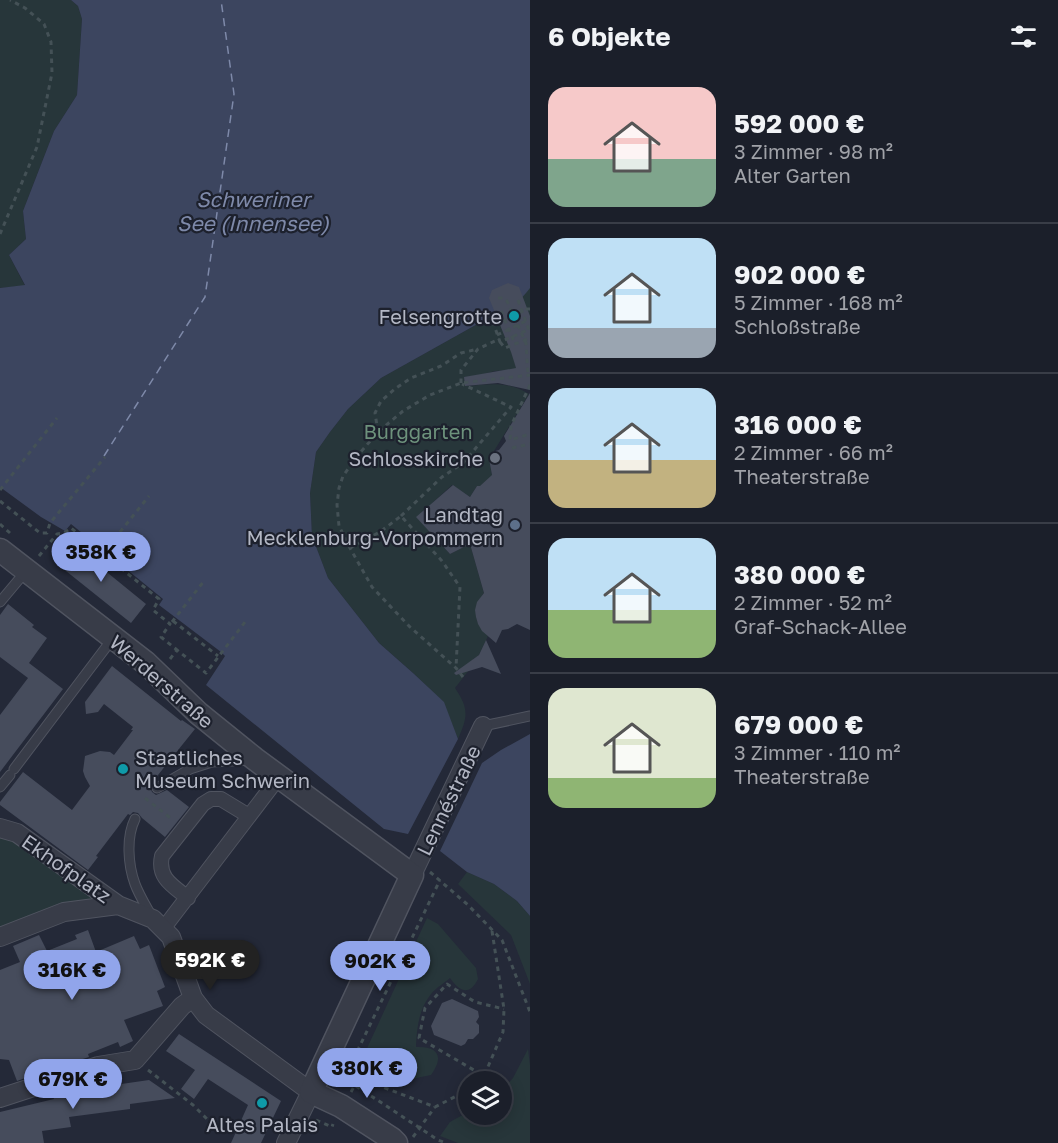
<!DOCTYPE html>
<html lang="de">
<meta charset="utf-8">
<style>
body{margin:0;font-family:"Golos Text",sans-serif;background:#282c36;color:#f1f3f6;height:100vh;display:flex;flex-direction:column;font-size:22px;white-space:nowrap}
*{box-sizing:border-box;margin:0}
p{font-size:20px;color:#a0a2a8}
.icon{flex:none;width:33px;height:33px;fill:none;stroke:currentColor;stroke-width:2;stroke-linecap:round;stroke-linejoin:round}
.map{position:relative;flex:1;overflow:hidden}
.sheet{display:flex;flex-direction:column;background:#1b1f2a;width:528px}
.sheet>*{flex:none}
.fabs{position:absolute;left:458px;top:1071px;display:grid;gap:12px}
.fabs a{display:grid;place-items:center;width:54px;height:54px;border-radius:50%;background:#1b1f2a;box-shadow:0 3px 15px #0003,0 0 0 2px #393d47;font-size:30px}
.price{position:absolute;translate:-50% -51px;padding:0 14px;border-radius:21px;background:#91a5eb;color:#111;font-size:20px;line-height:39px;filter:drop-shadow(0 2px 3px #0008)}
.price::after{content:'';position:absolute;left:50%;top:36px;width:18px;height:14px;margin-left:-9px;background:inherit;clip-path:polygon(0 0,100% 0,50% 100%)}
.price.active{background:#222;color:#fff}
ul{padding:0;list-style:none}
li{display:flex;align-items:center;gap:18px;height:150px;padding:0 18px}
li+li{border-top:2px solid #393d47}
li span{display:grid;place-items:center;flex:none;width:168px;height:120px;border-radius:18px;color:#555}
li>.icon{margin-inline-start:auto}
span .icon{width:72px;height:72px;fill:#fffc;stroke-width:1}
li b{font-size:26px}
h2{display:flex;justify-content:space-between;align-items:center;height:72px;padding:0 18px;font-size:26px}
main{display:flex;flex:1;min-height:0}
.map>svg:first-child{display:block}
.green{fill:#27363a}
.water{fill:#3c455f}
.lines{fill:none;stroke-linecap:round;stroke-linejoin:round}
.ferry{stroke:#7e89a9;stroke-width:1.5;stroke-dasharray:8 6;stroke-linecap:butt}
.building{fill:#464c5c}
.service-casing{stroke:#505460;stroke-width:11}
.pedestrian-casing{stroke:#505460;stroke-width:16}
.minor-casing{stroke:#505460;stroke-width:20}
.tertiary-casing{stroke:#505460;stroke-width:25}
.path{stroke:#445156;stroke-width:3;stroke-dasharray:4.5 4.5;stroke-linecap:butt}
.service{stroke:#383c48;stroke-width:9}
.pedestrian{stroke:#383c48;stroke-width:14}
.minor{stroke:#383c48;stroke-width:18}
.tertiary{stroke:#383c48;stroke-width:22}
.culture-dot{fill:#0f9aa8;stroke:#1d212d;stroke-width:2}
.worship-dot{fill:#6b7280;stroke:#1d212d;stroke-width:2}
.service-dot{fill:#5c6f8a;stroke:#1d212d;stroke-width:2}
.labels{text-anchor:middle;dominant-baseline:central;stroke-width:4.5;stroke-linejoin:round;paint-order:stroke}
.poi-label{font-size:20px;fill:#b3b7c4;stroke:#1d212d;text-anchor:end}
.park-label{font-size:20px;fill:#6d927c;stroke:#1d212d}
.street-label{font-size:20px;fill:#b3b7c4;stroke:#1d212d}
.water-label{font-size:21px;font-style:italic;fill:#7e89a9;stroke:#1d212d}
</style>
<main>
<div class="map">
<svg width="530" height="1143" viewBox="0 0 530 1143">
<rect width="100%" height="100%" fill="#242938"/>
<path class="green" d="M0,0H71L78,6L82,19L77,95L54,131L23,211L26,239L9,255L25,286L0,288Z
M530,287V341L510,348L517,370L495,371L465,379L467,386C491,384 508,381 529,394L489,459L493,480L484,487L477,486L470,497L452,485L417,517L450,554L470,544L484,593C472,608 474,624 488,636L478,657L473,659V665L455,688C469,709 468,716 458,739L443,702L413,673L379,643L328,578L312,536L310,493L316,452L330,432L348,409L381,378L490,317C504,316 522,298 530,287Z
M0,829L118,905L0,937Z
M467,872L494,884L517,901L530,916V984L511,935L458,884Z
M427,918L438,924L476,968L478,979C469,997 459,991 450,978C444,983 436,988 431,994C419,1009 417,1027 416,1045V1047C439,1046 444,1057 431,1075C401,1082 385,1083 357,1070Z
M528,1049L530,1065V1143H458L440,1136L450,1122L468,1112V1114H501V1091L513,1078Z"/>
<path class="water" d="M71,0H530V288C522,299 504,316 490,317L381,378L348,409L330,432L316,452L310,493L312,536L328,578L379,643L413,673L444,702L458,739L408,834L384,829L206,685L225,656L221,652L159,605L163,599L71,524L65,531L41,517L0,487V288L25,285L9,255L26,239L23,211L54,131L77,95L82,19L78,6Z
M530,734V916L517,901L494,884L467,872L440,851L482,763L501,750Z"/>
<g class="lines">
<path class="ferry" d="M104,456L205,297L234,94L221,0"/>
</g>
<path class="building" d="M508,283L519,287L530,316V390L498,383L465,386L464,377L516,368L511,352L489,298L492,290Z
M530,393V630L517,624L508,629L502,630L496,643L482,631L478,624L476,617L475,610L477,602L484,593L470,544L450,554L416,517L453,485L470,497L477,486H480L492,475L489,459L492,452L499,450L506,441L504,436Z
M71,543L146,604L131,623L56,563Z
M8,604L34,625L32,627L47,638L29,663L63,689L0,772V715L28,678L0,657V615Z
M486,640L501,674L482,667L456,675L454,673L479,655Z
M112,666L181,721L182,720L195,729L154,780L156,781L152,784L150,787L152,792L156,795L167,790L189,807L165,837L142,818L138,813L133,812L130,815L128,814L96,856L98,857L88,870L0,805V802L23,772L72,810L90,786L85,777L83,771L85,756L100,751L110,752L114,755L133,730H131L133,727L104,704L98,712L86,714L85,702Z
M88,930L96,952L134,936L140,949L149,945L165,987L157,991L163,1006L124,1020L133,1041L120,1047L118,1042L88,1054L89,1057L61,1066V1065L17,1081L9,1060L0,1059V970L20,962L13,946L39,935L47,951L77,939L75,935Z
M452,999L478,1011L479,1017L476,1022L479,1025V1033L473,1039H468L465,1044L461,1046L434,1035L431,1026L442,1003Z
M179,1034L281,1101L261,1143H231L248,1105L208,1079L194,1099L181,1089L195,1070L166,1051Z
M149,1080L175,1098L130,1104V1109L69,1117L71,1127L42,1131L44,1143H0V1112L54,1099L53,1096L80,1090Z"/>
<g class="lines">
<g class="service-casing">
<path id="service" d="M0,602L26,571
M483,726L530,716
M14,769L113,638
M0,787L10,775
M157,788L190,769L212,762L250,760
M135,819C126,837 128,865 135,884C139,895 146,906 152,917"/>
</g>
<g class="pedestrian-casing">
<path id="pedestrian" d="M188,898C173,886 157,878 162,856L203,804L211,799H221L249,816
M163,929L279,777"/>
</g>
<g class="minor-casing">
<path id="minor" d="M0,828L17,833L118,905L153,919L171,937L193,998L206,1015L311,1092L286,1143
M412,875L483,726
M0,937L64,912L118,905
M0,1098L98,1066L135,1060L182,1006L193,998"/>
</g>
<g class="tertiary-casing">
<path id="tertiary" d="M0,550L146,663L198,713L255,759L412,875L311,1092L341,1106L392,1139L396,1143"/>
</g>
<path class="path" d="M0,234L37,147L52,73L51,42L44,24L25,8L10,0
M498,298H504L507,301L526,343L528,375
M518,300L530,333
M530,309H527L494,325L500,342L530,329
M501,311L515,344
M497,335L530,319
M500,342L505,348L530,338
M461,383V370L478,349L499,339
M530,385L511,426L510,440L530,434
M378,432L375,413L381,401L396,388L411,378L441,366L461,353L478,349
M512,448L530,444
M0,490L57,418
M0,501L40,533H47L50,523L105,457
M401,516L442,477L463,463L511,407L462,384
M0,524L10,533
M350,548L380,532L401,516L442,561L460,587L456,668
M103,553L149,496
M39,556L57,534L64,533L71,528L159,599L153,610L170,624L161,637L177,650
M173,621L218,656
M172,622L204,581
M170,659L177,650L206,673L245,622
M463,677L456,668L410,627L372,587L350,548L339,526L337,505L339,488L343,476L359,454L378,432L403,411L430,395L461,383L530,375
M145,798L173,820
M430,872L468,905L502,940L530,1012
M492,931L504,1009L503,1032L484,1076L419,1038L425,1008L447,984L475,1002L504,1009
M148,1070L193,1105L217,1129
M359,1078L435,1107L468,1090
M480,1082L484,1076
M356,1086L438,1140L446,1143
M351,1092L359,1078L354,1068V1058L440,880
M316,1120L332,1127L333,1124
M413,1137L435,1107"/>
<use href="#service" class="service"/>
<use href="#pedestrian" class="pedestrian"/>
<use href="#minor" class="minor"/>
<use href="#tertiary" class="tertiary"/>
</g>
<g class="culture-dot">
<circle cx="514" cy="316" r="6"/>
<circle cx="123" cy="769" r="6"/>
<circle cx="262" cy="1103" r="6"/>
</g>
<circle class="worship-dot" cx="495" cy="458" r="6"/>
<circle class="service-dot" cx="515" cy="525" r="6"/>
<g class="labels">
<g class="poi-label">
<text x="502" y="316">Felsengrotte</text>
<text x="483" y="458">Schlosskirche</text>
<text x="503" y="514">Landtag<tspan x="503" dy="23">Mecklenburg-Vorpommern</tspan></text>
<text x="135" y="757" text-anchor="start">Staatliches<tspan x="135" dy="23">Museum Schwerin</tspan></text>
<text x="262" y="1124" text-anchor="middle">Altes Palais</text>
</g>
<g class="park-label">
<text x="418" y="431">Burggarten</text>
</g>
<g class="street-label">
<text transform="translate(162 681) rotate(41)">Werderstraße</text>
<text transform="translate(448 800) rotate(-64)">Lennéstraße</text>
<text transform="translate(67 868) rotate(35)">Ekhofplatz</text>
</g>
<g class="water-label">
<text x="253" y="199">Schweriner<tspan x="253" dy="24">See (Innensee)</tspan></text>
</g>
</g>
</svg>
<div class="fabs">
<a><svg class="icon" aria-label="layers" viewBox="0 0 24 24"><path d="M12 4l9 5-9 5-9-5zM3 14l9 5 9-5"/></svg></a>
</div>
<b class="price" style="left:101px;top:583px">358K €</b>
<b class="price active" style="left:210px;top:991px">592K €</b>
<b class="price" style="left:380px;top:992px">902K €</b>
<b class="price" style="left:72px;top:1001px">316K €</b>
<b class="price" style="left:367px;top:1099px">380K €</b>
<b class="price" style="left:73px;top:1110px">679K €</b>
</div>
<section class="sheet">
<h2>6 Objekte<svg class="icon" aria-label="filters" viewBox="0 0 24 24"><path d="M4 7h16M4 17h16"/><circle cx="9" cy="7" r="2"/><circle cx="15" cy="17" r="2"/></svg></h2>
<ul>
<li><span style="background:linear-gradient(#f6c9c9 60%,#7fa58c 0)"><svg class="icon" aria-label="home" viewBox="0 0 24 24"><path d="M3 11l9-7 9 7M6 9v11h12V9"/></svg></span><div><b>592 000 €</b><p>3 Zimmer · 98 m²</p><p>Alter Garten</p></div></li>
<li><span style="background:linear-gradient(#bfe0f5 75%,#9aa5b1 0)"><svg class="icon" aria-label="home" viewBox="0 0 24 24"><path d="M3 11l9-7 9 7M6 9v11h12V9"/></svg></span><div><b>902 000 €</b><p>5 Zimmer · 168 m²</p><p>Schloßstraße</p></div></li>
<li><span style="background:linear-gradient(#bfe0f5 60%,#c2b280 0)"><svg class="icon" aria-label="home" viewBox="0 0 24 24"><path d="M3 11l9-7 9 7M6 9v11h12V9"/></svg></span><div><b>316 000 €</b><p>2 Zimmer · 66 m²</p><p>Theaterstraße</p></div></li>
<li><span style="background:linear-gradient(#bfe0f5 60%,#8fb573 0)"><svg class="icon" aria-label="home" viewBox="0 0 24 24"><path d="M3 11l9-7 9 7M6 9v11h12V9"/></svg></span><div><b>380 000 €</b><p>2 Zimmer · 52 m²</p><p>Graf-Schack-Allee</p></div></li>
<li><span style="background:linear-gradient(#dfe7d0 75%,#8fb573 0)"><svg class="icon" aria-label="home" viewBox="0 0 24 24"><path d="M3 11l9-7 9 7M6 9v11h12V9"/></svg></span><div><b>679 000 €</b><p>3 Zimmer · 110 m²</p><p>Theaterstraße</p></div></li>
</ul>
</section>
</main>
